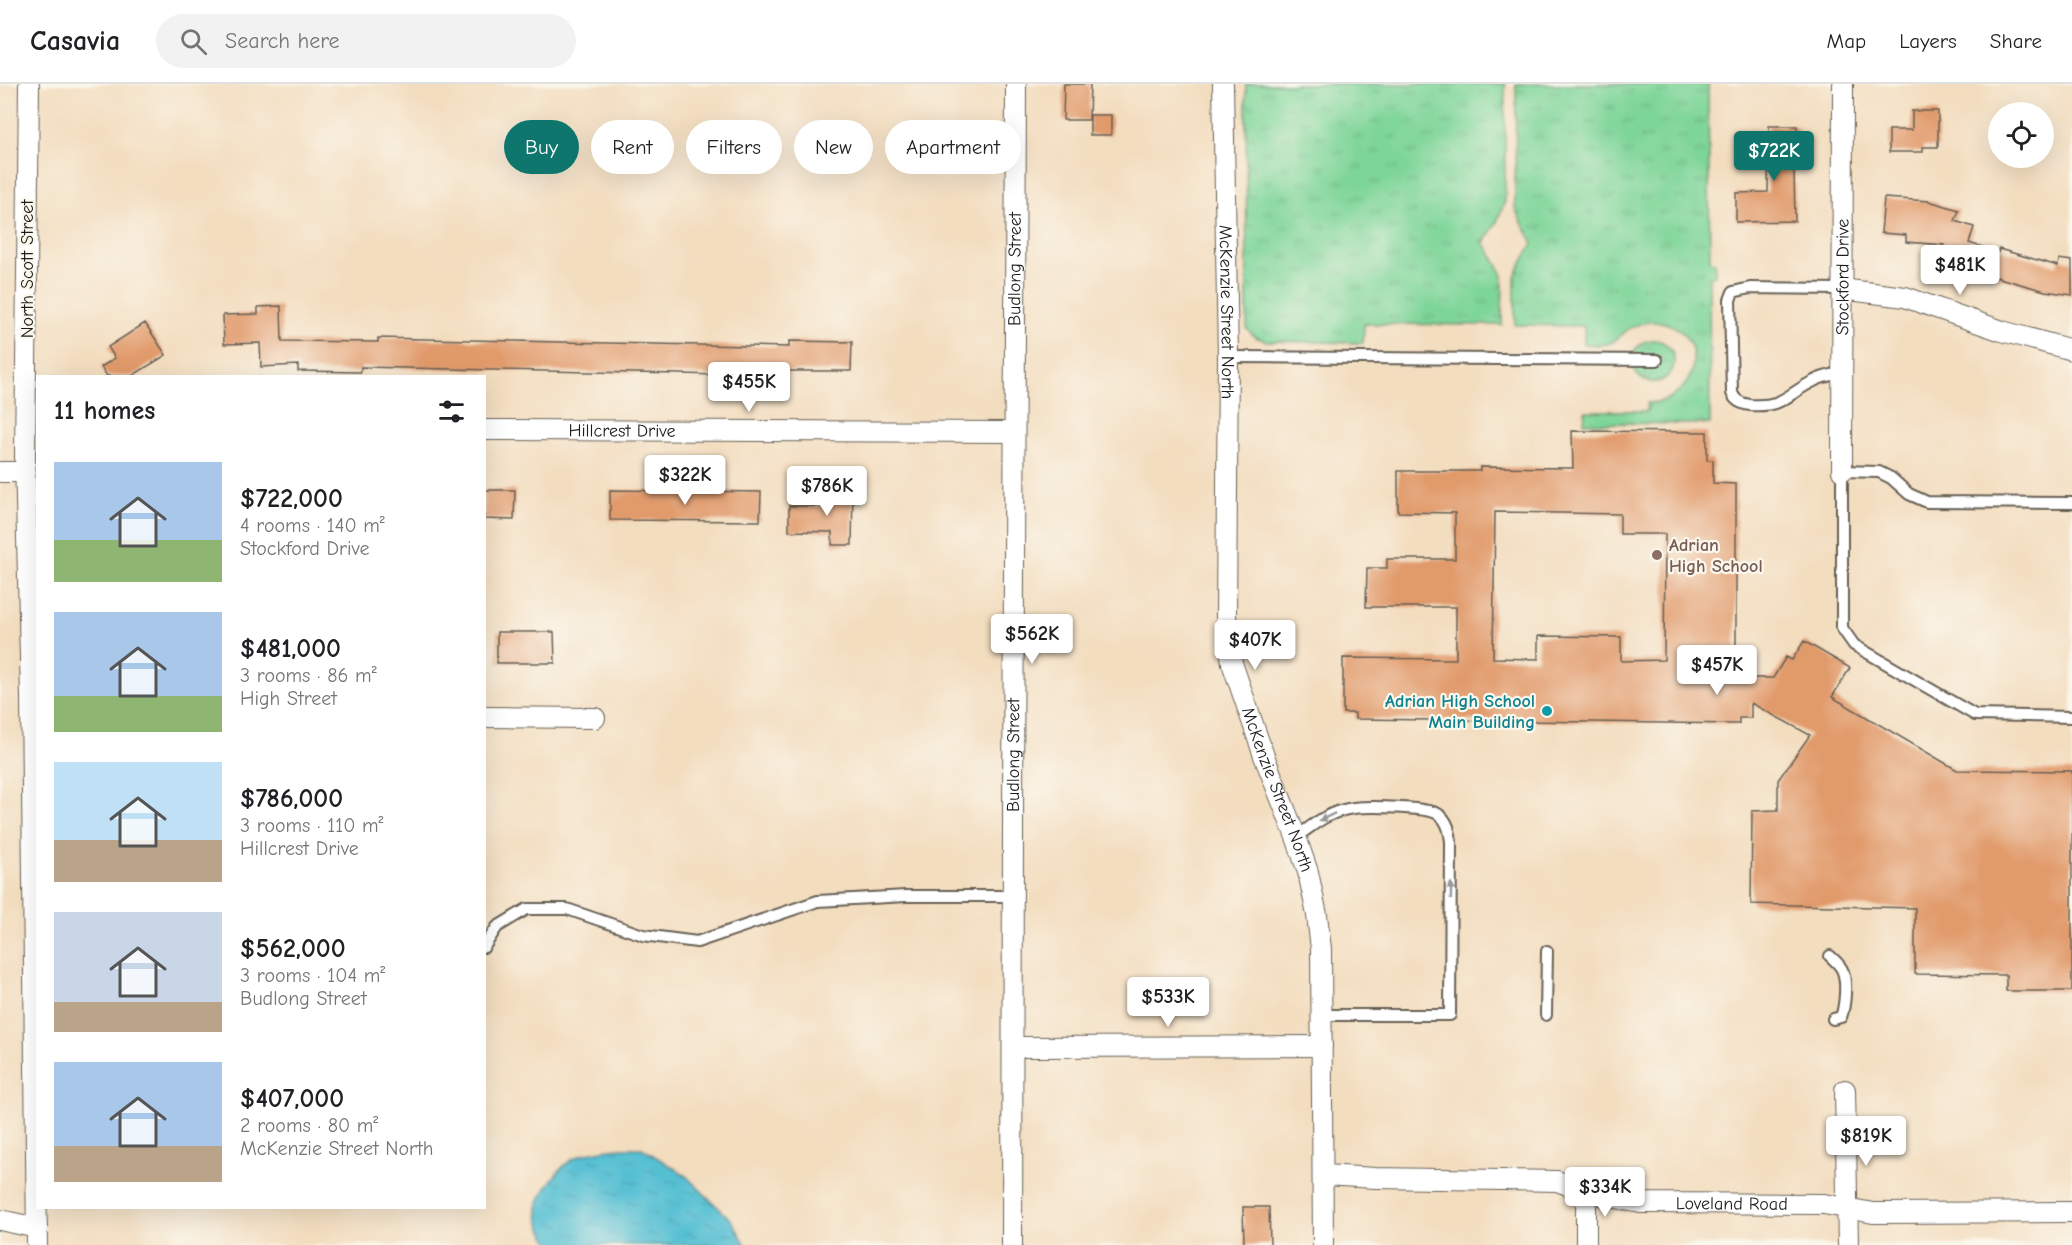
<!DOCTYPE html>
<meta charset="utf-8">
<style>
body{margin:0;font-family:"Comic Neue",sans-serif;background:#f2f2f2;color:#202124;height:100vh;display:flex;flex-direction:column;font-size:22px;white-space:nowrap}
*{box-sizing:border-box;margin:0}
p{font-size:20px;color:#757577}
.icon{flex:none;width:33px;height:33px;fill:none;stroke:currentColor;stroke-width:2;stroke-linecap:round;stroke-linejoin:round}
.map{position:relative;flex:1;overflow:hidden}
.drawer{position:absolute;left:36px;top:291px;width:450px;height:834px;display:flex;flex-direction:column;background:#fff;border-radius:0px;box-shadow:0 6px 24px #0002}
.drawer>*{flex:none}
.guide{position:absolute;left:504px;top:36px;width:570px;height:54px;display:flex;gap:12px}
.tools{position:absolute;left:1988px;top:18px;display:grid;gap:12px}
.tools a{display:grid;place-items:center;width:66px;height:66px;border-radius:50%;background:#fff;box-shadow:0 6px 24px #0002;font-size:30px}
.price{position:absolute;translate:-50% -51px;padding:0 14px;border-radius:6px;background:#fff;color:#222;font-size:20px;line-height:39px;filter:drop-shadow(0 2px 3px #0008)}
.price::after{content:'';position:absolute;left:50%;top:36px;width:18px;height:14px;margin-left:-9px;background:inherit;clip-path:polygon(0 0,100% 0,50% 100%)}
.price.on{background:#0f766e;color:#fff}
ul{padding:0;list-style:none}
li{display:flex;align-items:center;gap:18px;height:150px;padding:0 18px}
li span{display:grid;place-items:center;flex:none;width:168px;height:120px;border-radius:0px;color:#555}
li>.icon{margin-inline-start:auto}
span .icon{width:72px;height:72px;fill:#fffc;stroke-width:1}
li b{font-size:26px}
h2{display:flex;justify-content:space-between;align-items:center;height:72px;padding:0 18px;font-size:26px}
.pill{padding:0 21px;border-radius:27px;background:#fff;box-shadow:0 6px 24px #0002;font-size:21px;line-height:54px}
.pill.on{background:#0f766e;color:#fff}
header{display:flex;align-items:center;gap:36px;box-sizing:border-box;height:84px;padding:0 30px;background:#fff;border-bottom:2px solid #e0e0e0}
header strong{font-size:28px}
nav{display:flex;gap:33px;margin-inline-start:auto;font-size:21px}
.search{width:420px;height:54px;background:#f2f2f2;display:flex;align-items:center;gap:15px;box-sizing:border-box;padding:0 21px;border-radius:33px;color:#757577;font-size:22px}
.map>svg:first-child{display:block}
.grass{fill:url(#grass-tufts);stroke:#4d785a;stroke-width:1.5}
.water{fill:url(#water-ripples);stroke:#3a6e78;stroke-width:1.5}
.building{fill:#e19a6a;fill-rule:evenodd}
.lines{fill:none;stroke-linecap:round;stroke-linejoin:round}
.service-casing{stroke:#676055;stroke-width:14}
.minor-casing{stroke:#676055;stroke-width:22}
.service{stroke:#fff;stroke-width:10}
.minor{stroke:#fff;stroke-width:20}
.oneway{fill:#999}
.education-dot{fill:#8d6e63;stroke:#fbf7ec;stroke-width:2}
.culture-dot{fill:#0f9aa8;stroke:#fbf7ec;stroke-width:2}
.labels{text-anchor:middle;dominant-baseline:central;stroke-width:4.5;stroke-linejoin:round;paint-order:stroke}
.street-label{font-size:18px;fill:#1c1c1c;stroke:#fbf7ec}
.education-label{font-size:18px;font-weight:bold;fill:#785e54;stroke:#fbf7ec;text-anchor:start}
.culture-label{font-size:18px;font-weight:bold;fill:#0d838f;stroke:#fbf7ec;text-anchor:end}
</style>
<header>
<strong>Casavia</strong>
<div class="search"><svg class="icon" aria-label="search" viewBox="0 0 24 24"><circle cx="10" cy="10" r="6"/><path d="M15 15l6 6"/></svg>Search here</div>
<nav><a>Map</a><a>Layers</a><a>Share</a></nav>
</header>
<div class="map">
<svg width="2072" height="1161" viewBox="0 0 2072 1161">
<defs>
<pattern id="grass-tufts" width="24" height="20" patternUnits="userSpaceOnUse" patternTransform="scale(1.5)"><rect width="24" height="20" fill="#7ed599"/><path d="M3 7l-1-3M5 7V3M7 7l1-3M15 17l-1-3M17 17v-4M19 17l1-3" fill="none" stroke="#6cb683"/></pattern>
<pattern id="water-ripples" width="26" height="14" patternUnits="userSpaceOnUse" patternTransform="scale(1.5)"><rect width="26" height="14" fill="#57c0d3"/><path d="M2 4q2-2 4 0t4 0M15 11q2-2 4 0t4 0" fill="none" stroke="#4ba4b5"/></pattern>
</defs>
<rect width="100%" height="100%" fill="#fbf7ec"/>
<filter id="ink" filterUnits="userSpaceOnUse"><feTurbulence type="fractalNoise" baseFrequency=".0167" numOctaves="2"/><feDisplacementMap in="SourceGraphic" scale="12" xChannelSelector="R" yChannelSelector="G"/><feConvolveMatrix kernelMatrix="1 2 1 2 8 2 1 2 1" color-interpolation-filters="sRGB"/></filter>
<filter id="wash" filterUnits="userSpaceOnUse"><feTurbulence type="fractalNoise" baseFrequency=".008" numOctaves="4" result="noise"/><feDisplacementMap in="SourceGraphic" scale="24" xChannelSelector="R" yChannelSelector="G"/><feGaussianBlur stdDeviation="1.35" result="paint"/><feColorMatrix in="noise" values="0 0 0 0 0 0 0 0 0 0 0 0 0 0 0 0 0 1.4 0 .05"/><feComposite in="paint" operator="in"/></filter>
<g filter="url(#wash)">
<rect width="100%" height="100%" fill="#f3ddbf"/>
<path class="grass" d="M1246,0H1505V117L1497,138L1484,158L1503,191L1502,241L1364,240L1363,259L1267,257L1255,253L1247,245Z
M1516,0H1708L1710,177L1715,178V191L1709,193L1710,340L1584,339L1585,327H1647V319C1699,319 1710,252 1665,239C1652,236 1637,239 1626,247C1620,252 1615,258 1607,260C1600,262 1591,260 1584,260V242L1515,241V192L1533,159L1515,125Z
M1632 277a21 21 0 1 1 42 0a21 21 0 1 1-42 0Z"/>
<path class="water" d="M623,1064H642L685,1091L732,1137L746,1161H553C544,1152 537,1137 538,1123C540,1108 560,1083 573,1075C587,1067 606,1065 623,1064Z"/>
<g id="blocks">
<path class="building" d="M1064,0H1090L1089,36H1063Z
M1912,27H1938V63H1923V68H1889V46H1912Z
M1090,31H1111V51H1090Z
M1769,42H1797V85H1794L1795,137L1736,138V109L1768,108Z
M1884,114L1929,117L1959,126L1955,137L1974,143L1969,159L1998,168L1999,165L2058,182L2059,175L2072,177V211L2045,207L1939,177L1944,161L1906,158V151L1881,149Z
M281,222L282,257L378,258V254L789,263V257L852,258L851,287H767V292L361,283V288L298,287V281L261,283L260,259L224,260L223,231L258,230V223Z
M145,239L166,271L132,292H107L101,283L115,274L108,263Z
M1572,347L1707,348V376H1713V399L1736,400V578H1751V594H1773L1786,573L1792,576L1804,557L1850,584L1832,613L1957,686L2072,687V907H2006V891L1915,890V824L1751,820L1752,727L1778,726V696L1810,651L1751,619V634H1739V640L1355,635V629H1343V574L1456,575V523H1366L1367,484H1387V475H1455V429L1398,428V387H1480V383L1573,384ZM1495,428L1620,430V450H1665L1664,576L1621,577V553L1538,552V575L1493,574Z
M484,406H515L514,436L484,435Z
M610,406L761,408L760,437L610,436Z
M827,406H853L852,461H832V448L789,447V422H827Z
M497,548H554L555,579H497Z
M1243,1123H1269L1270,1161H1244Z"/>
</g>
</g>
<g filter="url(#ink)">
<use href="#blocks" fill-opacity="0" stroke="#676055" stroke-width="1.5"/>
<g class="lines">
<g class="service-casing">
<path id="service" d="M1841,205L1750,204L1733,208L1730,216L1732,309C1735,317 1742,320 1750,321C1784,324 1788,309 1814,297C1823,292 1832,291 1842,289
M1228,273L1657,276
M2072,419L1927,418L1909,410L1891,394L1879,388L1842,387V544L1854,561L1975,631L2072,633
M1296,753C1308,745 1319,735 1332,730C1338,727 1347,725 1354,724C1369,722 1427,723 1438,730C1448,736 1450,748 1451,758L1450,931H1322
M484,863L497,843L527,825H567L643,851L697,858L818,817L906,812H1014
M1830,872C1835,877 1841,881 1843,888C1847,899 1845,922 1841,933L1833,935
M1546,931L1547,867"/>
</g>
<g class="minor-casing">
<g id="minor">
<path d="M29,0L25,375L31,613L37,1161"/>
<path id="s1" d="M1223,0L1228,273L1226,533L1232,579L1264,672L1296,753L1308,788L1317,831L1321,865L1323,1161"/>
<path d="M1841,205L1905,213L2002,247L2072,266"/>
<path id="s2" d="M484,346L1013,348"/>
<path id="s3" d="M1842,387L1843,0"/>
<path d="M0,388H26"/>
<path d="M484,633L595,634"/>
<path d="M1013,963L1322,962"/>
<path d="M1845,1006L1848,1161"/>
<path id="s4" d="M1323,1091L1376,1094L1557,1097L1586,1108L1641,1119L1824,1120L1873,1129L2072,1128"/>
<path d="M1586,1108V1161"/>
<path d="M0,1136L37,1144"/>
<path id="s5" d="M1012,1161C1014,774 1012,387 1016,0"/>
</g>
</g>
<use href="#service" class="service"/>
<use href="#minor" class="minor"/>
</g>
<defs><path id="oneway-solid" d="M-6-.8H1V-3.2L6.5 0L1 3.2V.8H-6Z" transform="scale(1.5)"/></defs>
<g class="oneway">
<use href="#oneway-solid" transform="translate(1327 733) rotate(155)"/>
<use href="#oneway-solid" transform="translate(1451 807) rotate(-89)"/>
</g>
</g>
<circle class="education-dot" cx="1657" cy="471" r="6"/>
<circle class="culture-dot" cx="1547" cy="627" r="6"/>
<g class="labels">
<g class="street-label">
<text transform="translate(27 185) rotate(-90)">North Scott Street</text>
<text stroke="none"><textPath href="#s5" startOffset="976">Budlong Street</textPath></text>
<text stroke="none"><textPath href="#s3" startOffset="194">Stockford Drive</textPath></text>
<text stroke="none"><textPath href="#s1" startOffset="228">McKenzie Street North</textPath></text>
<text stroke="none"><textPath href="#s2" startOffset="138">Hillcrest Drive</textPath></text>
<text stroke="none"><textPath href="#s5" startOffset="490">Budlong Street</textPath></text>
<text stroke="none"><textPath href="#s1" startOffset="714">McKenzie Street North</textPath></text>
<text stroke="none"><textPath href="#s4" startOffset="412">Loveland Road</textPath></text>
</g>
<g class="education-label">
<text x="1669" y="461">Adrian<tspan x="1669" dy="21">High School</tspan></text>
</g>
<g class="culture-label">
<text x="1535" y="617">Adrian High School<tspan x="1535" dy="21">Main Building</tspan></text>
</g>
</g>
</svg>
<div class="tools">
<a><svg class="icon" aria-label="locate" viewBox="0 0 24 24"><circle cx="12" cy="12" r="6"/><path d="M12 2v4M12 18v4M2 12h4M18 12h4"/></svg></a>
</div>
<b class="price on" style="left:1774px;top:98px">$722K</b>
<b class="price" style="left:1960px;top:212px">$481K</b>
<b class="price" style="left:749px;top:329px">$455K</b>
<b class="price" style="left:685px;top:422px">$322K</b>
<b class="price" style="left:827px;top:433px">$786K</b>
<b class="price" style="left:1032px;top:581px">$562K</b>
<b class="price" style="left:1255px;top:587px">$407K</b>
<b class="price" style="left:1717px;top:612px">$457K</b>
<b class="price" style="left:1168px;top:944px">$533K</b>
<b class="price" style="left:1866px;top:1083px">$819K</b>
<b class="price" style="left:1605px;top:1134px">$334K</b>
<div class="guide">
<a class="pill on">Buy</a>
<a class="pill">Rent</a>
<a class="pill">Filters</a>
<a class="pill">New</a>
<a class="pill">Apartment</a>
</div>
<section class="drawer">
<h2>11 homes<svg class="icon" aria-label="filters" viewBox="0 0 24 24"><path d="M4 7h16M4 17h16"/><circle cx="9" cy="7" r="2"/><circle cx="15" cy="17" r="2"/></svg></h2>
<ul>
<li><span style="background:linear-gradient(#a9c7e8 65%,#8fb573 0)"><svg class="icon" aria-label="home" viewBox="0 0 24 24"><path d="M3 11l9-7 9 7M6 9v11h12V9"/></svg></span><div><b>$722,000</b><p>4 rooms · 140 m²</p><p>Stockford Drive</p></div></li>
<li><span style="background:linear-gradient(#a9c7e8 70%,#8fb573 0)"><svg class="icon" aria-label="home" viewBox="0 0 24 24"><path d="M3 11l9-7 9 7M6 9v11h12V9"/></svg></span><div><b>$481,000</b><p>3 rooms · 86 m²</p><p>High Street</p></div></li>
<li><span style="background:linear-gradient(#bfe0f5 65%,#b9a48a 0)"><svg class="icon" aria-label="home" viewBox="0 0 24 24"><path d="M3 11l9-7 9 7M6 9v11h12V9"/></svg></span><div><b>$786,000</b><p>3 rooms · 110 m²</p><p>Hillcrest Drive</p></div></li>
<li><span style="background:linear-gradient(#c9d6e8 75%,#b9a48a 0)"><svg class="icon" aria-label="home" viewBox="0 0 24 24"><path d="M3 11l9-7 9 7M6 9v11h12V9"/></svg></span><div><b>$562,000</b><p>3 rooms · 104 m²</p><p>Budlong Street</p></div></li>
<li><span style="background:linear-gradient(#a9c7e8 70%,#b9a48a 0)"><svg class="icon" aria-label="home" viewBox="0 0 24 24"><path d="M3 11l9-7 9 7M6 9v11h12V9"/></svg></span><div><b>$407,000</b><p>2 rooms · 80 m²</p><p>McKenzie Street North</p></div></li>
</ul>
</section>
</div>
